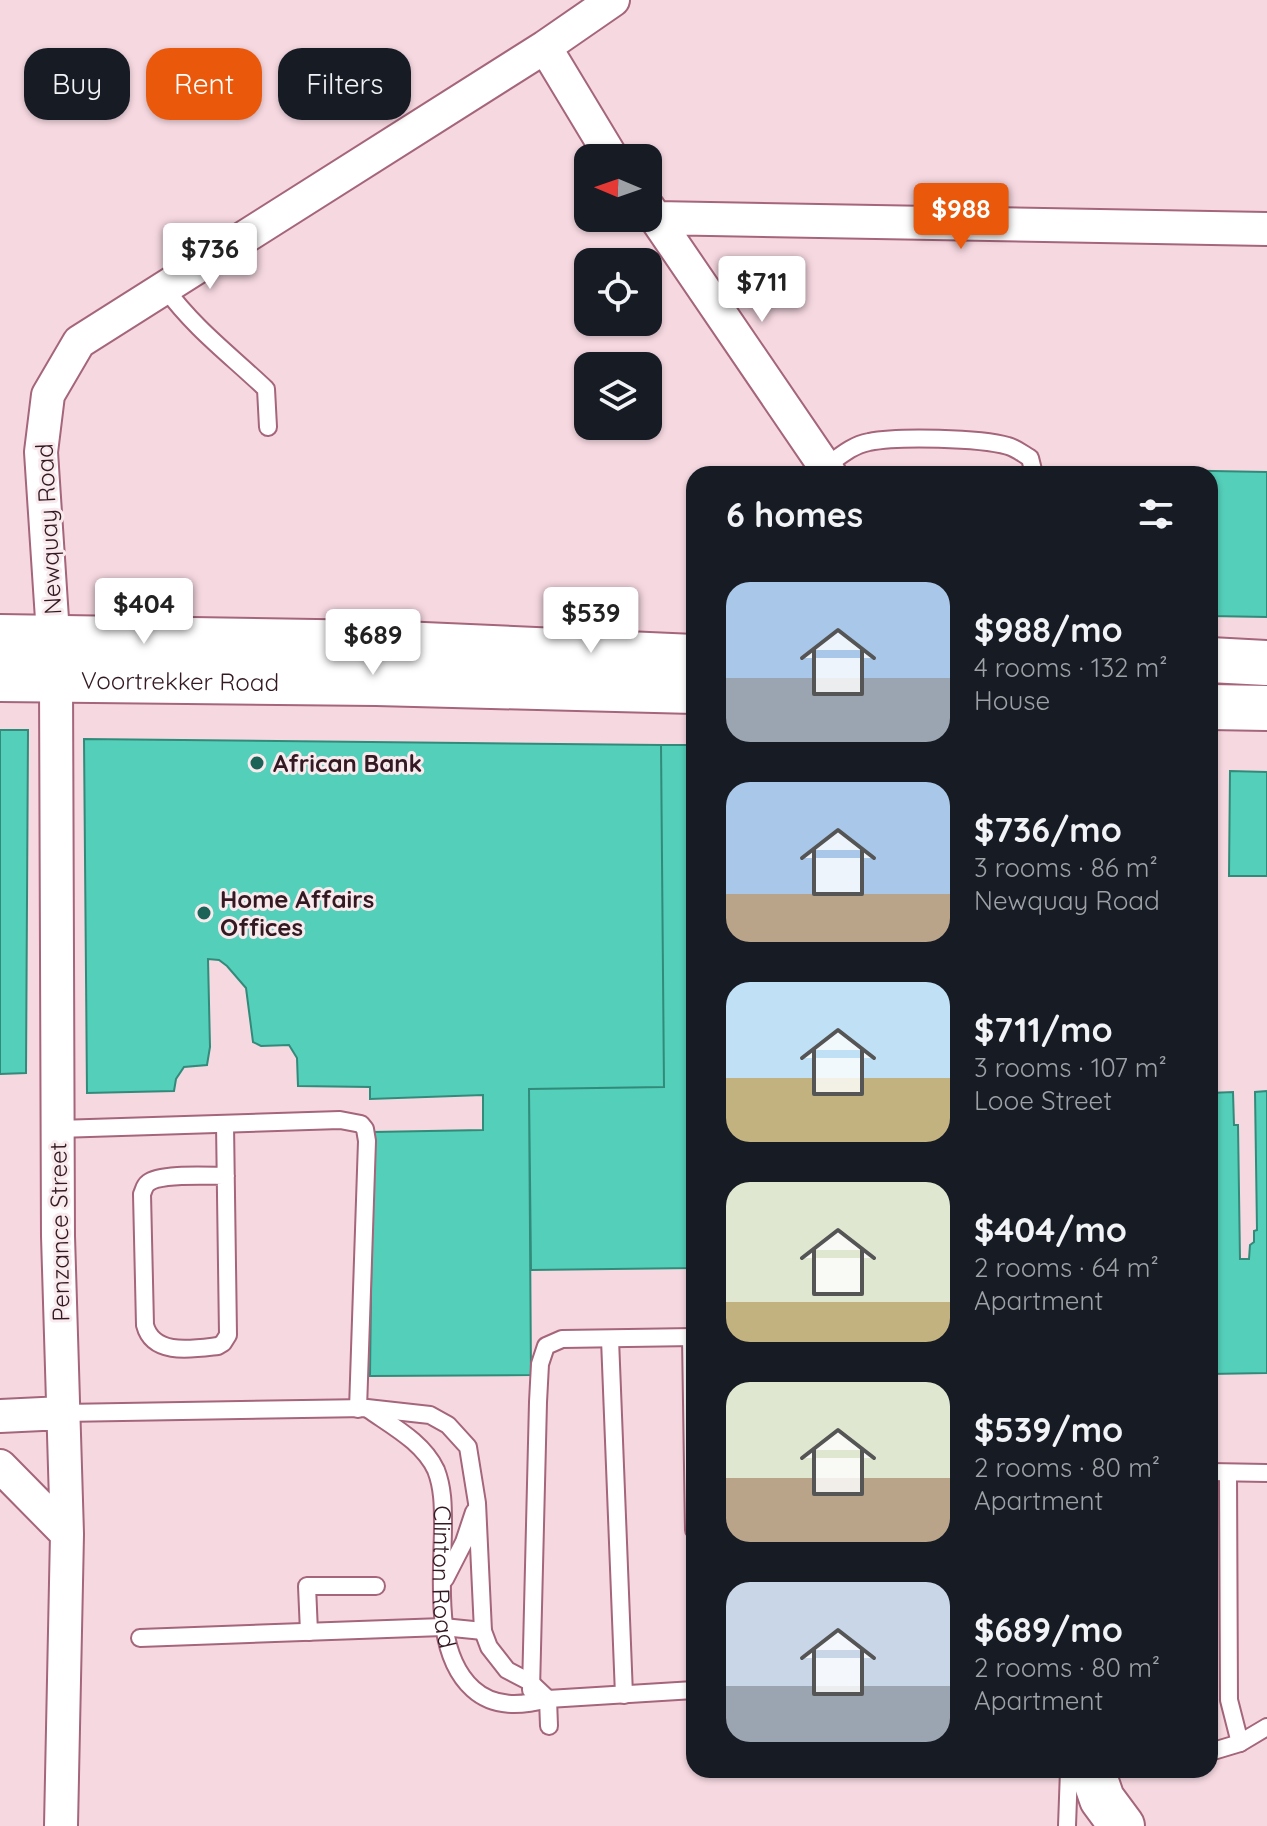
<!DOCTYPE html>
<meta charset="utf-8">
<style>
body{margin:0;font-family:Quicksand,sans-serif;background:#242831;color:#f1f3f6;height:100vh;display:flex;flex-direction:column;font-size:30px;white-space:nowrap}
*{box-sizing:border-box;margin:0}
p{font-size:26px;color:#9ea1a6}
.icon{flex:none;width:44px;height:44px;fill:none;stroke:currentColor;stroke-width:2;stroke-linecap:round;stroke-linejoin:round}
.map{position:relative;flex:1;overflow:hidden}
.side{position:absolute;left:686px;top:466px;width:532px;height:1312px;display:flex;flex-direction:column;background:#171b24;border-radius:24px;box-shadow:0 2px 6px #0004}
.side>*{flex:none}
.guide{position:absolute;left:24px;top:48px;width:542px;height:72px;display:flex;gap:16px}
.needle{width:52px;rotate:272deg}
.fabs{position:absolute;left:574px;top:144px;display:grid;gap:16px}
.fabs a{display:grid;place-items:center;width:88px;height:88px;border-radius:16px;background:#171b24;box-shadow:0 2px 6px #0004;font-size:40px}
.price{position:absolute;translate:-50% -68px;padding:0 18px;border-radius:8px;background:#fff;color:#222;font-size:26px;line-height:52px;filter:drop-shadow(0 2px 4px #0008)}
.price::after{content:'';position:absolute;left:50%;top:48px;width:24px;height:18px;margin-left:-12px;background:inherit;clip-path:polygon(0 0,100% 0,50% 100%)}
.price.selected{background:#ea580c;color:#fff}
ul{padding:0;list-style:none}
li{display:flex;align-items:center;gap:24px;height:200px;padding:0 40px}
li span{display:grid;place-items:center;flex:none;width:224px;height:160px;border-radius:24px;color:#555}
li>.icon{margin-inline-start:auto}
span .icon{width:96px;height:96px;fill:#fffc;stroke-width:1}
li b{font-size:34px}
h2{display:flex;justify-content:space-between;align-items:center;height:96px;padding:0 40px;font-size:34px}
.chip{padding:0 28px;border-radius:24px;background:#171b24;box-shadow:0 2px 6px #0004;font-size:28px;line-height:72px}
.chip.selected{background:#ea580c;color:#fff}
.map>svg:first-child{display:block}
.building{fill:#54cfb9;stroke:#328a7a;stroke-width:2}
.lines{fill:none;stroke-linecap:round;stroke-linejoin:round}
.lane-casing{stroke:#a5657a;stroke-width:20}
.street-casing{stroke:#a5657a;stroke-width:36}
.secondary-casing{stroke:#a5657a;stroke-width:48}
.primary-casing{stroke:#a5657a;stroke-width:48}
.lane{stroke:#fff;stroke-width:16}
.street{stroke:#fff;stroke-width:32}
.secondary{stroke:#fff;stroke-width:44}
.primary{stroke:#fff;stroke-width:44}
.poi-dot{fill:#1b6356;stroke:#f9eaee;stroke-width:3}
.labels{text-anchor:middle;dominant-baseline:central;stroke-width:6;stroke-linejoin:round;paint-order:stroke}
.street-label{font-size:24px;fill:#331922;stroke:#f9eaee}
.poi-label{font-size:24px;font-weight:bold;fill:#331922;stroke:#f9eaee;text-anchor:start}
</style>
<div class="map">
<svg width="1267" height="1826" viewBox="0 0 1267 1826">
<rect width="100%" height="100%" fill="#f6d8e1"/>
<path class="building" d="M1050,468L1267,472V617L1210,616V474H1050Z
M0,730H28L26,1073L0,1074Z
M84,739L661,745L664,1087L529,1089L531,1375L370,1376L373,1132L483,1130V1095L370,1099V1087L298,1086L297,1058L289,1045L261,1046L253,1042L246,988L227,966L219,960L208,959L210,1047L207,1065L184,1067L176,1079L174,1091L87,1093Z
M661,745H694V1268L531,1270L529,1089L664,1087Z
M1230,771L1267,772V876H1229Z
M1267,1091V1373L1210,1374V1093L1233,1092L1234,1125H1238L1240,1259H1249L1250,1245L1254,1242V1231L1257,1230L1255,1092Z"/>
<g class="lines">
<g class="lane-casing">
<g id="lane">
<path d="M164,287C196,330 228,353 266,389L268,427"/>
<path d="M825,467C839,457 852,445 869,442C898,436 980,438 1008,446C1016,448 1023,454 1030,458L1034,474"/>
<path d="M225,1124L228,1335L223,1343L218,1346C192,1349 153,1356 145,1325L142,1194C144,1190 144,1186 148,1183C160,1173 209,1176 226,1176"/>
<path d="M58,1129L340,1120L361,1124L365,1129L367,1141L358,1409"/>
<path d="M691,1337L694,1530"/>
<path d="M610,1339L624,1695"/>
<path id="s1" d="M368,1409C392,1426 423,1442 436,1470C443,1488 443,1506 443,1525C443,1575 432,1652 473,1689C494,1708 521,1706 548,1699L694,1690"/>
<path d="M63,1413L367,1408L430,1415L448,1425L468,1447L477,1503L483,1631L489,1647L507,1670L530,1682L548,1699"/>
<path d="M1210,1472L1267,1473"/>
<path d="M1228,1473L1229,1700L1240,1743L1267,1727"/>
<path d="M445,1579L464,1542L474,1512"/>
<path d="M309,1632L307,1586H376"/>
<path d="M140,1638L443,1627L483,1631"/>
<path d="M531,1690L538,1402L540,1364L546,1346L562,1339L694,1337"/>
<path d="M548,1699L549,1726"/>
<path d="M1210,1752L1240,1743"/>
<path d="M1067,1826L1069,1770"/>
</g>
</g>
<g class="street-casing">
<path id="street" d="M545,47L612,158
M648,207L830,474
M656,218L1267,229
M0,1416L63,1413
M0,1466L67,1534
M61,1826L67,1534L58,1236L56,680L41,452L48,395L79,342L545,47L613,0"/>
</g>
<g class="secondary-casing">
<g id="secondary">
<path d="M0,637L378,643L694,657"/>
<path d="M1210,660L1267,663"/>
<path id="s2" d="M0,679L376,683L694,691"/>
<path d="M1210,707L1267,708"/>
</g>
</g>
<g class="primary-casing">
<path id="primary" d="M1092,1770L1102,1799L1122,1826"/>
</g>
<use href="#lane" class="lane"/>
<use href="#street" class="street"/>
<use href="#secondary" class="secondary"/>
<use href="#primary" class="primary"/>
</g>
<g class="poi-dot">
<circle cx="257" cy="763" r="8"/>
<circle cx="204" cy="913" r="8"/>
</g>
<g class="labels">
<g class="street-label">
<text transform="translate(48 529) rotate(-93)">Newquay Road</text>
<text stroke="none"><textPath href="#s2" startOffset="180">Voortrekker Road</textPath></text>
<text transform="translate(59 1232) rotate(-91)">Penzance Street</text>
<text stroke="none"><textPath href="#s1" startOffset="200">Clinton Road</textPath></text>
</g>
<g class="poi-label">
<text x="273" y="763">African Bank</text>
<text x="220" y="899">Home Affairs<tspan x="220" dy="28">Offices</tspan></text>
</g>
</g>
</svg>
<div class="fabs">
<a><svg class="needle" viewBox="-14 -14 28 28"><path d="M0-13l5 13h-10z" fill="#e53935"/><path d="M0 13l5-13h-10z" fill="#9ea1a6"/></svg></a>
<a><svg class="icon" aria-label="locate" viewBox="0 0 24 24"><circle cx="12" cy="12" r="6"/><path d="M12 2v4M12 18v4M2 12h4M18 12h4"/></svg></a>
<a><svg class="icon" aria-label="layers" viewBox="0 0 24 24"><path d="M12 4l9 5-9 5-9-5zM3 14l9 5 9-5"/></svg></a>
</div>
<b class="price selected" style="left:961px;top:251px">$988</b>
<b class="price" style="left:210px;top:291px">$736</b>
<b class="price" style="left:762px;top:324px">$711</b>
<b class="price" style="left:144px;top:646px">$404</b>
<b class="price" style="left:591px;top:655px">$539</b>
<b class="price" style="left:373px;top:677px">$689</b>
<div class="guide">
<a class="chip">Buy</a>
<a class="chip selected">Rent</a>
<a class="chip">Filters</a>
</div>
<section class="side">
<h2>6 homes<svg class="icon" aria-label="filters" viewBox="0 0 24 24"><path d="M4 7h16M4 17h16"/><circle cx="9" cy="7" r="2"/><circle cx="15" cy="17" r="2"/></svg></h2>
<ul>
<li><span style="background:linear-gradient(#a9c7e8 60%,#9aa5b1 0)"><svg class="icon" aria-label="home" viewBox="0 0 24 24"><path d="M3 11l9-7 9 7M6 9v11h12V9"/></svg></span><div><b>$988/mo</b><p>4 rooms · 132 m²</p><p>House</p></div></li>
<li><span style="background:linear-gradient(#a9c7e8 70%,#b9a48a 0)"><svg class="icon" aria-label="home" viewBox="0 0 24 24"><path d="M3 11l9-7 9 7M6 9v11h12V9"/></svg></span><div><b>$736/mo</b><p>3 rooms · 86 m²</p><p>Newquay Road</p></div></li>
<li><span style="background:linear-gradient(#bfe0f5 60%,#c2b280 0)"><svg class="icon" aria-label="home" viewBox="0 0 24 24"><path d="M3 11l9-7 9 7M6 9v11h12V9"/></svg></span><div><b>$711/mo</b><p>3 rooms · 107 m²</p><p>Looe Street</p></div></li>
<li><span style="background:linear-gradient(#dfe7d0 75%,#c2b280 0)"><svg class="icon" aria-label="home" viewBox="0 0 24 24"><path d="M3 11l9-7 9 7M6 9v11h12V9"/></svg></span><div><b>$404/mo</b><p>2 rooms · 64 m²</p><p>Apartment</p></div></li>
<li><span style="background:linear-gradient(#dfe7d0 60%,#b9a48a 0)"><svg class="icon" aria-label="home" viewBox="0 0 24 24"><path d="M3 11l9-7 9 7M6 9v11h12V9"/></svg></span><div><b>$539/mo</b><p>2 rooms · 80 m²</p><p>Apartment</p></div></li>
<li><span style="background:linear-gradient(#c9d6e8 65%,#9aa5b1 0)"><svg class="icon" aria-label="home" viewBox="0 0 24 24"><path d="M3 11l9-7 9 7M6 9v11h12V9"/></svg></span><div><b>$689/mo</b><p>2 rooms · 80 m²</p><p>Apartment</p></div></li>
</ul>
</section>
</div>
